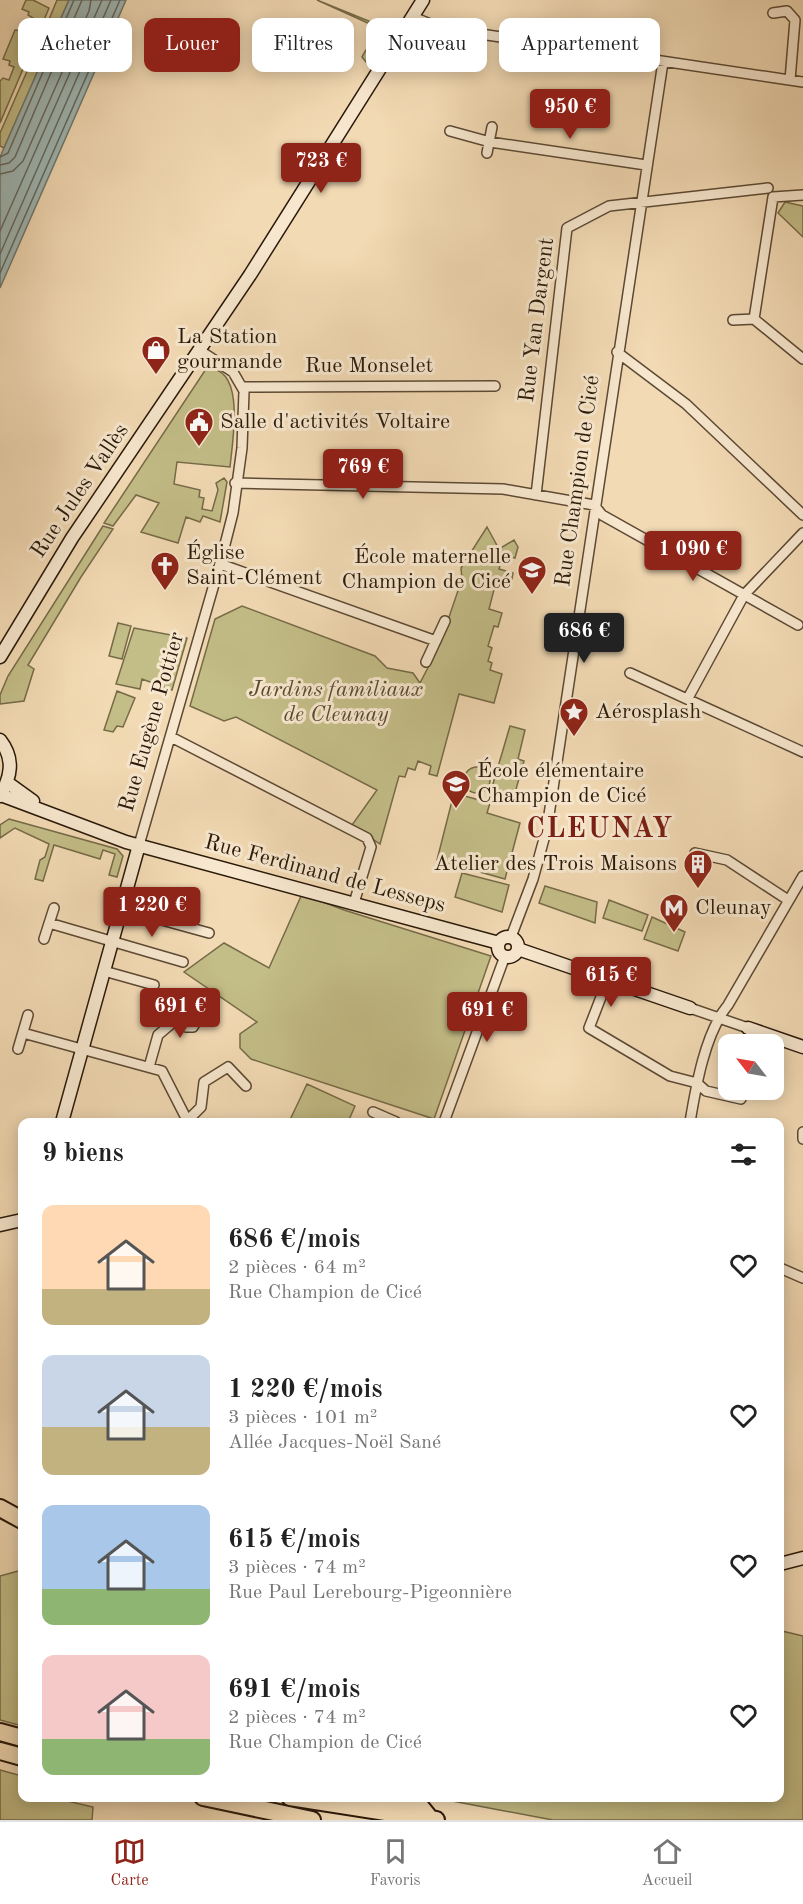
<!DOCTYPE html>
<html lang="fr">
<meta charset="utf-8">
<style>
body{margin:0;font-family:"Old Standard TT",serif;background:#f2f2f2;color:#222;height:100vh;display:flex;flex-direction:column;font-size:22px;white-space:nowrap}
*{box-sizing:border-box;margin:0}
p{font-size:20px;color:#767676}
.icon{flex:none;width:33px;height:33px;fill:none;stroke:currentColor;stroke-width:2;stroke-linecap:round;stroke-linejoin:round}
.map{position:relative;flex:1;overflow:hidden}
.side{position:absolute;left:18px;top:1118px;width:766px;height:684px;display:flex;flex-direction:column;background:#fff;border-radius:12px;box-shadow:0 3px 15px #0003}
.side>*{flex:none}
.guide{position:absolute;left:18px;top:18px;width:768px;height:54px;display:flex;gap:12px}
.needle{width:39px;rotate:301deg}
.tools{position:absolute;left:718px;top:1034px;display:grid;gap:12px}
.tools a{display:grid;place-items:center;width:66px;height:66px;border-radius:12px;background:#fff;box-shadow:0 3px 15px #0003;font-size:30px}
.price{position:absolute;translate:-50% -51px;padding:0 14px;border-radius:6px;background:#8f2418;color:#fff;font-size:20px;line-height:39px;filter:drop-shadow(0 2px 3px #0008)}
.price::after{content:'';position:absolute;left:50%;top:36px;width:18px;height:14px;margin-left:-9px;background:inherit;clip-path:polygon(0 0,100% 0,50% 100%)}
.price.selected{background:#222;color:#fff}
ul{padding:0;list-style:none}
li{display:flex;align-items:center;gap:18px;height:150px;padding:0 24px}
li span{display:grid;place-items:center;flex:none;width:168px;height:120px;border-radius:12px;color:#555}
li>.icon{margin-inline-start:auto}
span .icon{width:72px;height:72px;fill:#fffc;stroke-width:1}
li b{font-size:26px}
h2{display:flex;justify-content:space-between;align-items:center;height:72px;padding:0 24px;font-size:26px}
.pill{padding:0 21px;border-radius:12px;background:#fff;box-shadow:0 3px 15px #0003;font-size:21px;line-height:54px}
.pill.selected{background:#8f2418;color:#fff}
.dock{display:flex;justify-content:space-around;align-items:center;height:84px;border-top:2px solid #e0e0e0;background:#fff;font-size:16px;color:#767676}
.dock a{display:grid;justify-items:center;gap:3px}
.dock .selected{color:#8f2418}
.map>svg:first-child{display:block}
.green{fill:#c3bd87;stroke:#766b48;stroke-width:1.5}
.water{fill:#9eb8b6;stroke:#707871;stroke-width:1.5}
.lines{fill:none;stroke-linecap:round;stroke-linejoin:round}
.shore{stroke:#646860;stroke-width:1.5}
.street-casing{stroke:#5c4934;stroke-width:12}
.secondary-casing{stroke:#2a190a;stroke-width:15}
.highway-casing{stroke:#2a190a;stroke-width:20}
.street{stroke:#f7e7ce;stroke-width:9}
.secondary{stroke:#f7e7ce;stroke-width:12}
.highway{stroke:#f2dab4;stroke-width:16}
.labels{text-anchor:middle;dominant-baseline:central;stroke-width:6;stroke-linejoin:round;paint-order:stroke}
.street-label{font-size:22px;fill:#2a190a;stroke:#f7e7ce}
.poi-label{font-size:22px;fill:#2a190a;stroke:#f7e7ce;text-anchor:start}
.park-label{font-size:22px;font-style:italic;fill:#584a30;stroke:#f7e7ce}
.district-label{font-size:28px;font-weight:bold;letter-spacing:1.5px;fill:#7a1f14;stroke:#f7e7ce}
</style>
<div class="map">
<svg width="803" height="1820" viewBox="0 0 803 1820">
<rect width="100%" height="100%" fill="#f2dab4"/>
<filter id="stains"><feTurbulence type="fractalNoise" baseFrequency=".00333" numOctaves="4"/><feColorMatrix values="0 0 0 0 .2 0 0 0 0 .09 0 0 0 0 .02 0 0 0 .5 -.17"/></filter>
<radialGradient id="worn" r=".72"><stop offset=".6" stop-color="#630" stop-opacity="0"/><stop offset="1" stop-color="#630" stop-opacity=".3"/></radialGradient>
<path class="green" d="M26,0H33L49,8L0,123V81L3,78L9,80L14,67L9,65L10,61L3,59L15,30L28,31L33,18L28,15L29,12L22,9Z
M57,0H69L47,50L38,46Z
M317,0L371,22H391L366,62L362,57L371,41L370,24Z
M32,60L41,64L4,148L0,146V133Z
M785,202L803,206V237L778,213Z
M206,369C247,365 232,444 230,467L177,462L174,484L200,490L199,497L204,498L202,509L212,511L218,490L216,483L224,478L227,482L220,522L203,516L200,522L186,517L178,543L141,532L159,503L136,495L113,526L104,523Z
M103,526L113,529L81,577L28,665L34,669L24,701L0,704V695L8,676Z
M487,527L499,549L514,540L518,547L515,558L503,555L499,569L513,573L512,579L497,578L489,609L502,613L498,627L494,626L488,646L492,648L488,661L492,663L490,670L502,674L494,703L459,694L437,776L429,774L431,766L418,761L415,770L408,768L405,777L399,776L380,844L352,825L377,790L236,717L224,721L190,706L215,619L242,606L375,656L387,668L413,673L420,683L437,650L448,620L462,579L461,568Z
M118,623L131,626L122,659L109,656Z
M134,628L187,638L172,690L142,679L140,689L116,684Z
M117,691L135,698L123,727L117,726L113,732L104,730Z
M510,726L525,730L518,759L524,761L513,800L508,799L506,802L492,798L490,794Z
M464 780a13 13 0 1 1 26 0a13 13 0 1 1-26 0Z
M454,793L490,803L487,813L520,823L505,879L437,860Z
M9,819L117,849L123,856L117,877L109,875L115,854L103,850L100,859L54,845L43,881L35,879L40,860L45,857L49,844L15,828L0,838V825Z
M462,873L509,885L502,912L455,897Z
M545,886L597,902L595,923L539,903Z
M302,894L344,910L491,956L434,1119L251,1059L240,1048V1034L257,1022L184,972L224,943L269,968Z
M609,900L648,915L642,931L603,918Z
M652,917L685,932L678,951L644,939Z
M307,1084L355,1106L348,1122H289Z
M22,1570V1726L0,1720V1576Z
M782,1631L803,1636V1820H553L431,1797H780V1635Z
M0,1770L22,1776V1797H50L93,1807L92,1820H0Z"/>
<path class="water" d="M69,0H126L0,288V157Z"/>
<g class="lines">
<path class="shore" d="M0,157L8,153L74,0
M0,165L9,163L15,157L82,0
M0,174L13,171L23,161L89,11L91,0
M0,231L102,0
M0,254L111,0
M0,273L120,0"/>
<g class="street-casing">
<path id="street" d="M773,13L787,11L795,20L790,80
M413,17L440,28L803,82
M450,131L490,142L646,165
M487,153L492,127
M803,195L773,197L754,319L803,359
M733,320L754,319
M617,352L686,404L803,515
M243,387L495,386
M235,483L503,489L594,505L602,515L798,625
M536,495L567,228L609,206L768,188
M220,564L436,641
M426,662L445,621
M630,673L803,752
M688,698L744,595L803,533
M171,737L367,838L371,847L354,903
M139,845L221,560L233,513L242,448L244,391L233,372L199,350
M695,853L727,860L788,900
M122,909L209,933
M49,923L183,962
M511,937L533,879L547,828L663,62
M44,939L54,908
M104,971L154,985
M608,979L589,1028L670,1076L697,1083L706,1091L741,1099
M690,1008L748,1028
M23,1033L162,1071L188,1122
M18,1049L28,1015
M149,1067L158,1035L178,1018L186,1027H193L200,1015
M373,1112L396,1122
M188,1120L201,1107L204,1082L228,1067L246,1086
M444,1122L505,956
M690,1122C696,1086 705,1033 728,1005L803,876
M803,1132V1139
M780,1268L803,1278"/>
</g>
<g class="secondary-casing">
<path id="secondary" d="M0,657L72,538L250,275L423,0
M0,740C15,759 11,777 0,796
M8,783L33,801
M1,795L126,842L499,943
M498 947a10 10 0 1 1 20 0a10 10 0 1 1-20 0Z
M518,949L690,1008
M748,1028L803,1047
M62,1122L139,845
M0,1225L22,1220
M780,1564L803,1558"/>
</g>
<g class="highway-casing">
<path id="highway" d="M0,1508L22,1520
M0,1732L22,1738
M0,1751L22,1757
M203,1797L312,1820
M290,1797L436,1820
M379,1797L420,1806L428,1816"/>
</g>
<use href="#street" class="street"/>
<use href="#secondary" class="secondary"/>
<use href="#highway" class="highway"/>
</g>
<defs>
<g id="shop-pin" transform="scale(1.5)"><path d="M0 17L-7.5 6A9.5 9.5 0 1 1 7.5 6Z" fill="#8f2418" stroke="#f7e7ce"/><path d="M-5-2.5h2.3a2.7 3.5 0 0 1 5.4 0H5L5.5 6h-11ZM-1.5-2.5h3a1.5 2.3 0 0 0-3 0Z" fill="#fff"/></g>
<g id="civic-pin" transform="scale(1.5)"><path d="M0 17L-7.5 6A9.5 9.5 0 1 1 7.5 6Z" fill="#8f2418" stroke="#f7e7ce"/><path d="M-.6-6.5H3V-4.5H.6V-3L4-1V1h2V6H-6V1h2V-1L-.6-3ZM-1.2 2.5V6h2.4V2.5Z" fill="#fff"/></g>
<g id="church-pin" transform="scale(1.5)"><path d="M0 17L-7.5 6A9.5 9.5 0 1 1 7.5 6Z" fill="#8f2418" stroke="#f7e7ce"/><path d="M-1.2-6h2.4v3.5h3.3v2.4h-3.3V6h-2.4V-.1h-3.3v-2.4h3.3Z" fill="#fff"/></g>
<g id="school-pin" transform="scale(1.5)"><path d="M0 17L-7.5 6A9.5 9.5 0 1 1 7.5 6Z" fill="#8f2418" stroke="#f7e7ce"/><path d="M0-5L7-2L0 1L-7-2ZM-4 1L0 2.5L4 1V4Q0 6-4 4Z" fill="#fff"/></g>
<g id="sight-pin" transform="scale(1.5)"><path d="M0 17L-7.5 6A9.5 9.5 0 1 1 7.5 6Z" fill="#8f2418" stroke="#f7e7ce"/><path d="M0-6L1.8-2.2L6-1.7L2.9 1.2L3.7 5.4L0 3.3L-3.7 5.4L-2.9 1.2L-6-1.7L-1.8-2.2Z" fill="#fff"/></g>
<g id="building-pin" transform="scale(1.5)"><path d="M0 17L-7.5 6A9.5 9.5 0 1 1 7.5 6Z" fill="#8f2418" stroke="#f7e7ce"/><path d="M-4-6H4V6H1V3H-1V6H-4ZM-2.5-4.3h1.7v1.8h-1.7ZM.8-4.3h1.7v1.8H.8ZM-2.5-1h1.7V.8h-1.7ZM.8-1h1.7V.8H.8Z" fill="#fff"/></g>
<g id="metro-pin" transform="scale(1.5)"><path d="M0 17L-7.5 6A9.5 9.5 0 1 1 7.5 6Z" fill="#8f2418" stroke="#f7e7ce"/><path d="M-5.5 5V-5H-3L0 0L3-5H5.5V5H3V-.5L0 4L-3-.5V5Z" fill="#fff"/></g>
</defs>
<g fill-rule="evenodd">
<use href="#shop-pin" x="156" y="350"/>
<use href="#civic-pin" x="199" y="422"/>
<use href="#church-pin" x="165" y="566"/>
<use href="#school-pin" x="532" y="570"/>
<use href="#sight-pin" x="574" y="712"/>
<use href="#school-pin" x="456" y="784"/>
<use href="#building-pin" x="698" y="864"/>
<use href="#metro-pin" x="674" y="908"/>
</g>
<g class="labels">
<g class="street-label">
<text transform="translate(537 320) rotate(-83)">Rue Yan Dargent</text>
<text x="369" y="366">Rue Monselet</text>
<text transform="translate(578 481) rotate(-82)">Rue Champion de Cicé</text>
<text transform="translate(80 491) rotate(-56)">Rue Jules Vallès</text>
<text transform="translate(152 722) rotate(-74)">Rue Eugène Pottier</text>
<text transform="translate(325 874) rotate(15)">Rue Ferdinand de Lesseps</text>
</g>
<g class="poi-label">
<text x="177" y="337">La Station<tspan x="177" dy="25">gourmande</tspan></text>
<text x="220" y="422">Salle d'activités Voltaire</text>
<text x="186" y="553">Église<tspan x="186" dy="25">Saint-Clément</tspan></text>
<text x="511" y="557" text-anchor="end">École maternelle<tspan x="511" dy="25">Champion de Cicé</tspan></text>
<text x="595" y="712">Aérosplash</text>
<text x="477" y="771">École élémentaire<tspan x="477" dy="25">Champion de Cicé</tspan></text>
<text x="677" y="864" text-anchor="end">Atelier des Trois Maisons</text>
<text x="695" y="908">Cleunay</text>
</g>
<g class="park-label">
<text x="336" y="690">Jardins familiaux<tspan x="336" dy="25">de Cleunay</tspan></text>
</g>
<g class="district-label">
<text x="600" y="830">CLEUNAY</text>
</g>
</g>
<rect width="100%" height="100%" filter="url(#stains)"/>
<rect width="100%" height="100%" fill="url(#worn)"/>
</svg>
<div class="tools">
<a><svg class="needle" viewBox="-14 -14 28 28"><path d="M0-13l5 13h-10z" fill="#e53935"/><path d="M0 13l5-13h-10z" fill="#767676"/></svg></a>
</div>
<b class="price" style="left:570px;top:140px">950 €</b>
<b class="price" style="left:321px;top:194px">723 €</b>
<b class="price" style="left:363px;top:500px">769 €</b>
<b class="price" style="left:693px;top:582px">1 090 €</b>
<b class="price selected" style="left:584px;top:664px">686 €</b>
<b class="price" style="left:152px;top:938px">1 220 €</b>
<b class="price" style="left:611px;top:1008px">615 €</b>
<b class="price" style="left:180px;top:1039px">691 €</b>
<b class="price" style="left:487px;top:1043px">691 €</b>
<div class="guide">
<a class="pill">Acheter</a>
<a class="pill selected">Louer</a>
<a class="pill">Filtres</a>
<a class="pill">Nouveau</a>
<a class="pill">Appartement</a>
</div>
<section class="side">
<h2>9 biens<svg class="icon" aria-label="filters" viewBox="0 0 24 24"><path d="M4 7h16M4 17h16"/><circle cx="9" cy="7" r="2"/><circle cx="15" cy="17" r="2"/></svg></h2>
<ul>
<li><span style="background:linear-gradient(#ffd9b3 70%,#c2b280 0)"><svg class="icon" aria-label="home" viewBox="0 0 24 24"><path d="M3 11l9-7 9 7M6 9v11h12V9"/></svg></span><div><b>686 €/mois</b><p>2 pièces · 64 m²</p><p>Rue Champion de Cicé</p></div><svg class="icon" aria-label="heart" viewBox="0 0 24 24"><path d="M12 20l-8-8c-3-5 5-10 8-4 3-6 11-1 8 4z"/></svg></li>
<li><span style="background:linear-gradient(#c9d6e8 60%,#c2b280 0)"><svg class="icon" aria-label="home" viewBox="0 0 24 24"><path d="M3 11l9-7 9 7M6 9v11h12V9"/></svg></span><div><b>1 220 €/mois</b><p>3 pièces · 101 m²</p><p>Allée Jacques-Noël Sané</p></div><svg class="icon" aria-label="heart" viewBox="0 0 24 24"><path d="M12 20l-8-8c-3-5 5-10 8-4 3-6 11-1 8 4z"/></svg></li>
<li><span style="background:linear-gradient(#a9c7e8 70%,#8fb573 0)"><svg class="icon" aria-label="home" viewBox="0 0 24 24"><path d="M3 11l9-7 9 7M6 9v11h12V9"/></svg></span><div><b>615 €/mois</b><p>3 pièces · 74 m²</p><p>Rue Paul Lerebourg-Pigeonnière</p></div><svg class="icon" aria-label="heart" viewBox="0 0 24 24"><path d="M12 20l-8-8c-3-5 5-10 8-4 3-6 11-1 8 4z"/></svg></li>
<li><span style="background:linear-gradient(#f6c9c9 70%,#8fb573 0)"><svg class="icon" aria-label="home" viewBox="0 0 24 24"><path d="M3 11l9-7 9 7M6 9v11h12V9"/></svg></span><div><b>691 €/mois</b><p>2 pièces · 74 m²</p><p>Rue Champion de Cicé</p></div><svg class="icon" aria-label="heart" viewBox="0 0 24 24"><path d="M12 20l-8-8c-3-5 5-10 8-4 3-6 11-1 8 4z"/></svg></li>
</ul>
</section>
</div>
<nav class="dock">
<a class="selected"><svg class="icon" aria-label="map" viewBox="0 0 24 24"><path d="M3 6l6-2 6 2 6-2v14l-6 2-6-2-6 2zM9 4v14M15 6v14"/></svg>Carte</a>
<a><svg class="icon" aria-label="saved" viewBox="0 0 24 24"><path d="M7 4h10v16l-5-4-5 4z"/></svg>Favoris</a>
<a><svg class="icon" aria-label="home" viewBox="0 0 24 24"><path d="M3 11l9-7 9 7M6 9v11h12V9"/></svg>Accueil</a>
</nav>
